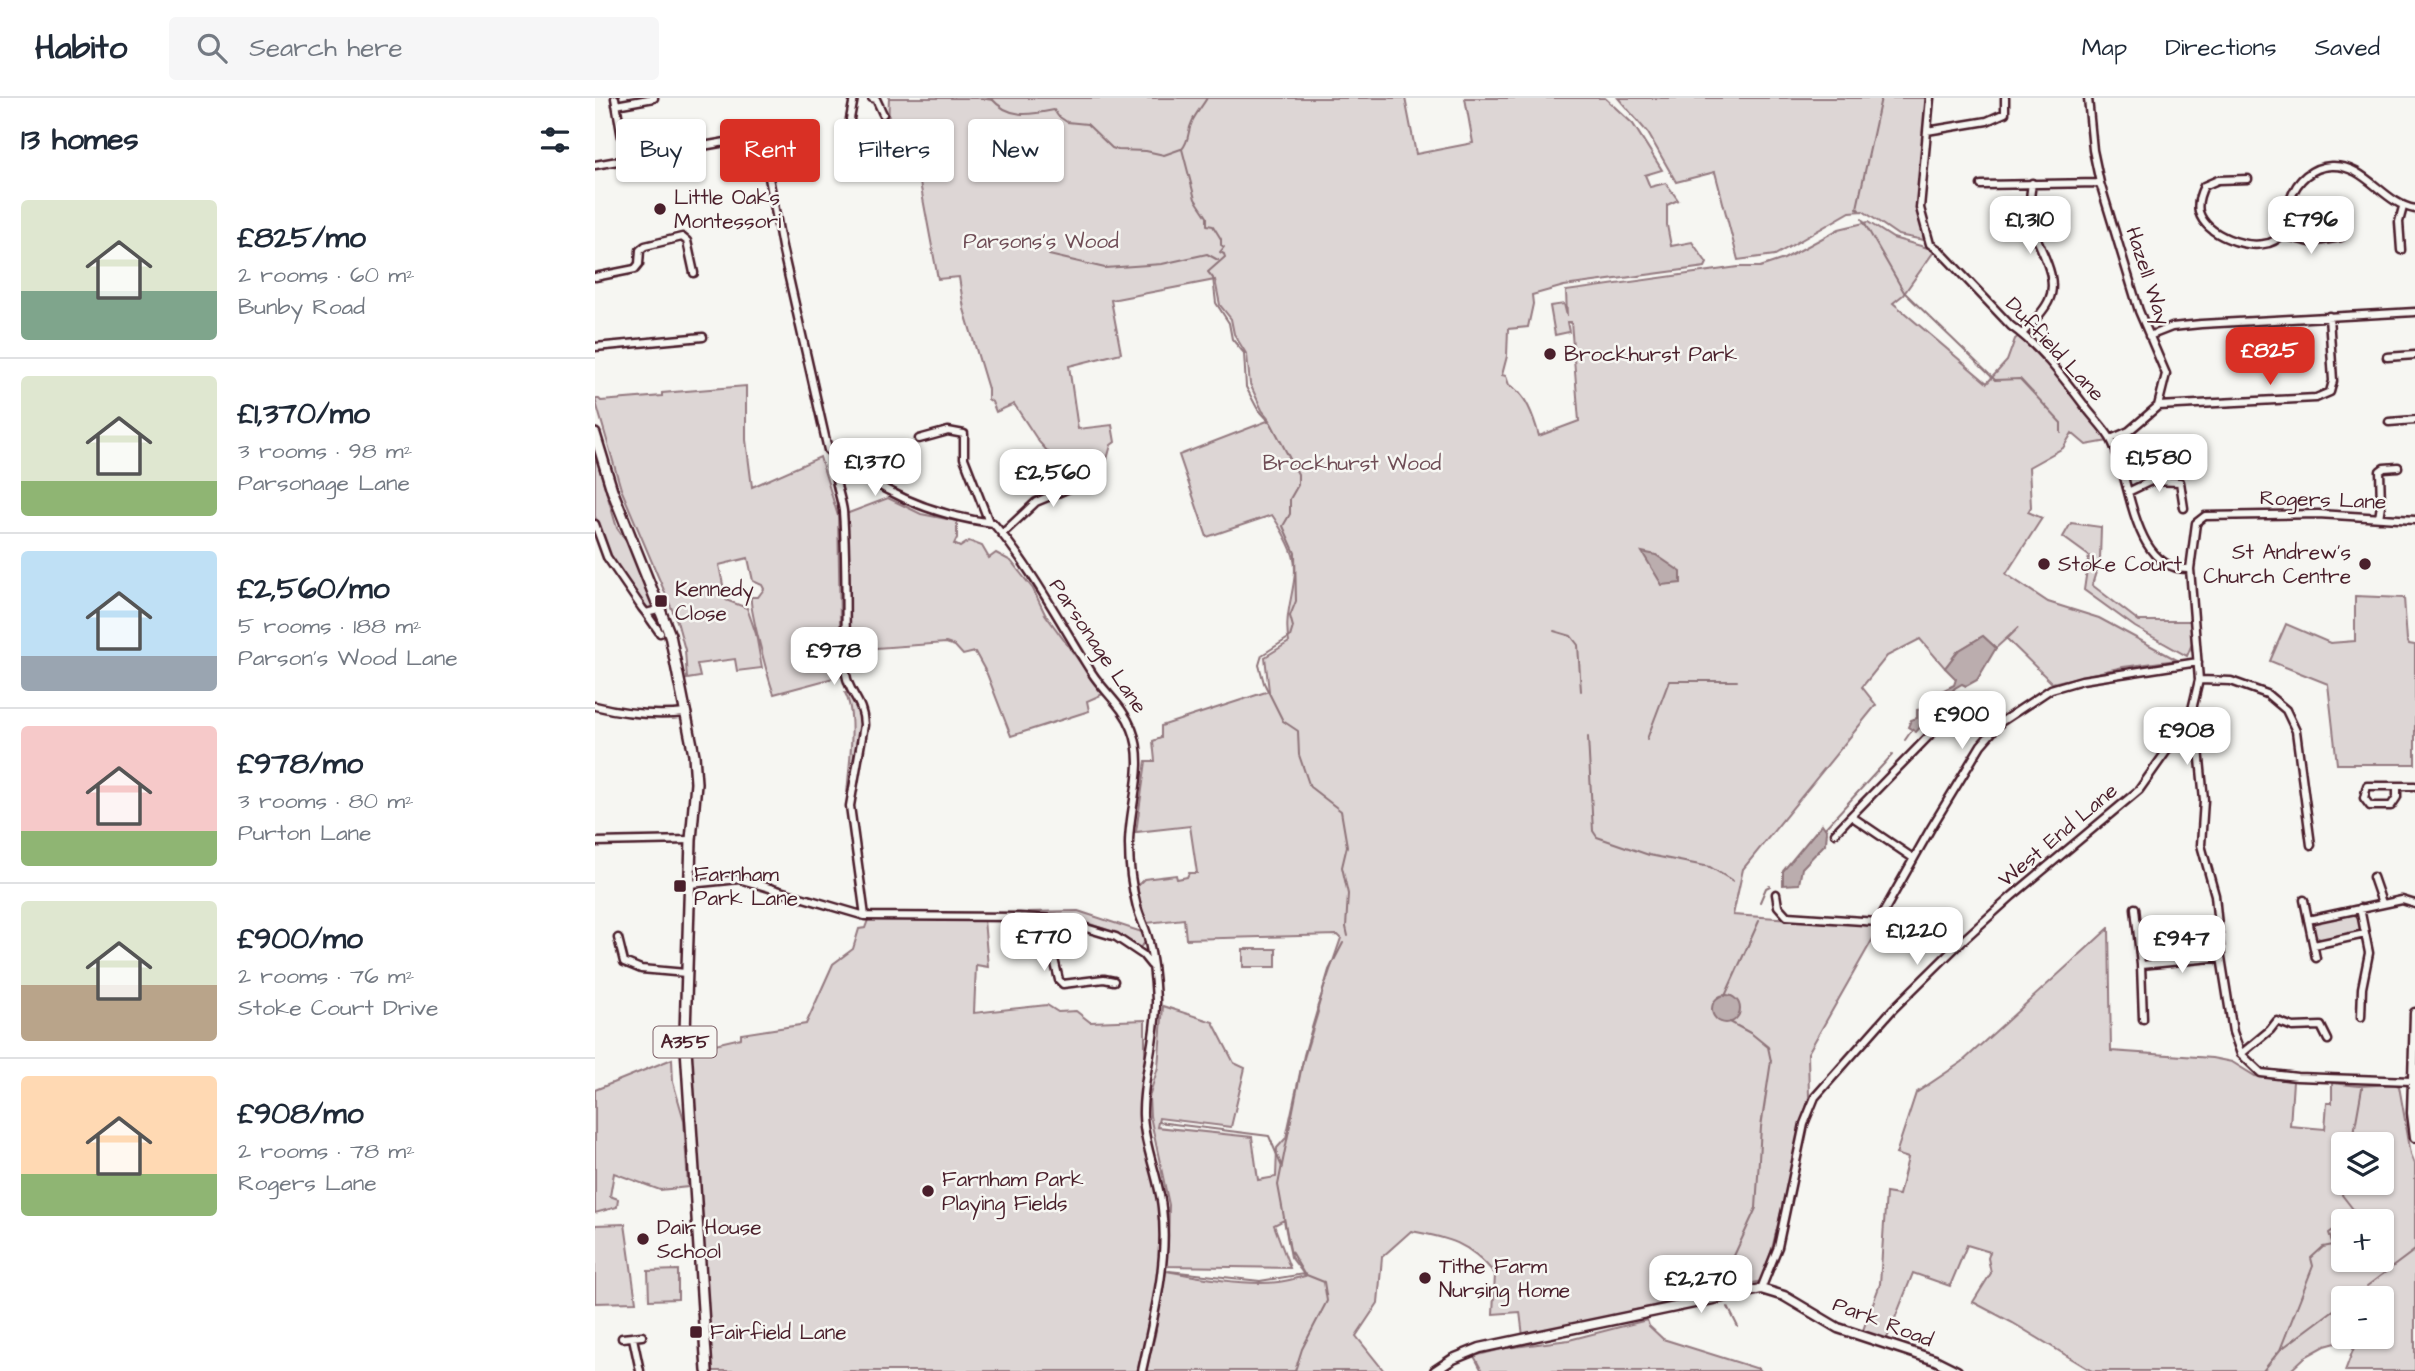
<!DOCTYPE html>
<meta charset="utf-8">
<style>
body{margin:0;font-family:"Architects Daughter",sans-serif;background:#f6f6f7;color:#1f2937;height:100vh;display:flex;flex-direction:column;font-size:26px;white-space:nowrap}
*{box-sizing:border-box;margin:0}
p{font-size:23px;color:#747a83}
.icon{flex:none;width:38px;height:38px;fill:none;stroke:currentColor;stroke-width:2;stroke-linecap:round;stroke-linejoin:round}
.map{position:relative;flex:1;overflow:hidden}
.sheet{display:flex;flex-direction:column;background:#fff;width:595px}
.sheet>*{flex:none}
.banner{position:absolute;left:21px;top:21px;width:665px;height:63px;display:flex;gap:14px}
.fabs{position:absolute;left:1736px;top:1034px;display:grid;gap:14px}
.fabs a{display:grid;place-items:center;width:63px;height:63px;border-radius:7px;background:#fff;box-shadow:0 2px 5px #0004;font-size:35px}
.price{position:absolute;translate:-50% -60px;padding:0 16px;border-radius:14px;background:#fff;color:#222;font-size:23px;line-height:46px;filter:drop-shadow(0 2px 4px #0008)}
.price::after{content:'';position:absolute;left:50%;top:42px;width:21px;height:16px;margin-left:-10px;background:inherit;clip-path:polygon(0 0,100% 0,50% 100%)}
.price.on{background:#d93025;color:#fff}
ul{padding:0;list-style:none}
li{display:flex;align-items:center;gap:21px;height:175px;padding:0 21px}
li+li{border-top:2px solid #e0e1e3}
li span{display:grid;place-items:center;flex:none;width:196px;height:140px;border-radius:7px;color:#555}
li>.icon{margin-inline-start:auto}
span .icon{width:84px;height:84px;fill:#fffc;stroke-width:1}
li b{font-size:30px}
h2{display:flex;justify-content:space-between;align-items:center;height:84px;padding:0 21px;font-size:30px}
.tag{padding:0 24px;border-radius:7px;background:#fff;box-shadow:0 2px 5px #0004;font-size:24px;line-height:63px}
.tag.on{background:#d93025;color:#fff}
header{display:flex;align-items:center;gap:42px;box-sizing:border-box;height:98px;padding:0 35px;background:#fff;border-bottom:2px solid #e0e1e3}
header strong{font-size:33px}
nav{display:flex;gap:38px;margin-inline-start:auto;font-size:24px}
.search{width:490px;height:63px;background:#f6f6f7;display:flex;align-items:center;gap:18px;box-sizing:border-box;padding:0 24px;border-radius:7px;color:#747a83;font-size:26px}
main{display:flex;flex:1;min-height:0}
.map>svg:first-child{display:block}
.green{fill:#ddd6d5;stroke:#947a80;stroke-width:2;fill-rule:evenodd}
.water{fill:#bbadae;stroke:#8e747a;stroke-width:2}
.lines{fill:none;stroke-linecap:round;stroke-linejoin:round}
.stream{stroke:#8e747a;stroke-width:2}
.minor-casing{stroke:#4a1f2b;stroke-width:11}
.secondary-casing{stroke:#4a1f2b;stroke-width:13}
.primary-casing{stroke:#4a1f2b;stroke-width:14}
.minor{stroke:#f6f6f2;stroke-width:6}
.secondary{stroke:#f6f6f2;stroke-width:8}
.primary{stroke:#f6f6f2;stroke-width:9}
.poi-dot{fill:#4a1f2b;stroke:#f6f6f2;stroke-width:2.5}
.labels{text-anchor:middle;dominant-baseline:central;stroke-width:5;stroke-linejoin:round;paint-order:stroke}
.shield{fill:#f6f6f2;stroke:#7e6067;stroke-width:2}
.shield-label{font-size:19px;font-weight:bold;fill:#4a1f2b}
.poi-label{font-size:21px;fill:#4a1f2b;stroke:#f6f6f2;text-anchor:start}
.park-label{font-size:21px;fill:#6f4d56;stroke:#f6f6f2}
.street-label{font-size:21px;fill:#4a1f2b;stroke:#f6f6f2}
</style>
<header>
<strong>Habito</strong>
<div class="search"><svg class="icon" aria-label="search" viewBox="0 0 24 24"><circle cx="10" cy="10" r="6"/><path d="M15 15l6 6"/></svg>Search here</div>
<nav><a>Map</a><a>Directions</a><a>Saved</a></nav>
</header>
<main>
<section class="sheet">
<h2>13 homes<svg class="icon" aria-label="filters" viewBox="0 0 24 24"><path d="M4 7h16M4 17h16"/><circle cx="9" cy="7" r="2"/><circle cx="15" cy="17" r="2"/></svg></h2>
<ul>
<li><span style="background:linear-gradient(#dfe7d0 65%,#7fa58c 0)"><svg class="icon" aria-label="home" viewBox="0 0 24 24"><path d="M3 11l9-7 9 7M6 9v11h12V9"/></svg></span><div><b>£825/mo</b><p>2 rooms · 60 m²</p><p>Bunby Road</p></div></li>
<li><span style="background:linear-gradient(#dfe7d0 75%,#8fb573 0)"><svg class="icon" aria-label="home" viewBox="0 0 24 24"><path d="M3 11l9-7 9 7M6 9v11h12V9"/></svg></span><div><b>£1,370/mo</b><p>3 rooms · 98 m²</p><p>Parsonage Lane</p></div></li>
<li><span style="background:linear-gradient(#bfe0f5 75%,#9aa5b1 0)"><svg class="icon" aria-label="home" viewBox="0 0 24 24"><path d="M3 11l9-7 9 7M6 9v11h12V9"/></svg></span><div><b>£2,560/mo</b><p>5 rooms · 188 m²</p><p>Parson's Wood Lane</p></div></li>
<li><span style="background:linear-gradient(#f6c9c9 75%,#8fb573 0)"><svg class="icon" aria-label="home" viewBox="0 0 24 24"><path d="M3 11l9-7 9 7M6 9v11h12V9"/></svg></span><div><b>£978/mo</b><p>3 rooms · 80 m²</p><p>Purton Lane</p></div></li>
<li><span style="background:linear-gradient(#dfe7d0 60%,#b9a48a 0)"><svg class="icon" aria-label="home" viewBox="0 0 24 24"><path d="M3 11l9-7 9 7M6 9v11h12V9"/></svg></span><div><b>£900/mo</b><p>2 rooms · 76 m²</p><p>Stoke Court Drive</p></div></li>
<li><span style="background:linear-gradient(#ffd9b3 70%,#8fb573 0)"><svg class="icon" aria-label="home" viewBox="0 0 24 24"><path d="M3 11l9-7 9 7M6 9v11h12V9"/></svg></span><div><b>£908/mo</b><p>2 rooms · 78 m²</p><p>Rogers Lane</p></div></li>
</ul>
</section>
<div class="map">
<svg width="1820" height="1273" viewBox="0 0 1820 1273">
<rect width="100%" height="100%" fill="#f6f6f2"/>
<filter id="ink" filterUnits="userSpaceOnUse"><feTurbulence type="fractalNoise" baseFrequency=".0143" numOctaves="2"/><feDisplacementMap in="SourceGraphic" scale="14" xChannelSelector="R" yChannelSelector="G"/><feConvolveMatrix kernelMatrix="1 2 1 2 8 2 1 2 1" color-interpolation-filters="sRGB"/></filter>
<g filter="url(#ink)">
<path class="green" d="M294,0H810L821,56L878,45L870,0H1010L1038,26L1067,72L1050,77L1055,89L1071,85L1083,102L1072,107V127L1076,148L1097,144L1112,165L1110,169L969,188L937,197L938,206L933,229L913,231L912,258L907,277L911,278L914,287C931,295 939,320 944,338L984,323L976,224H972L974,234L960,237L955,208L969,206L972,218L971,193L1143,169H1165L1189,161L1244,131L1273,124L1298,140L1340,152L1308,197L1298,205L1392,285L1412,263L1420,241L1425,237L1473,289L1513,343L1491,347L1477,335L1468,350L1434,369L1436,409L1433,414L1447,420L1411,476L1453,504L1504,520L1582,562L1528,569L1457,585L1412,541L1424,529L1401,550L1388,538L1363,553L1350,570L1325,541L1292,558L1267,589L1281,607L1148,771L1138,817L1271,826L1284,830L1213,955L1214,999L1204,1036L1197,1080L1192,1090L1177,1151L1167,1183L928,1238L925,1214L898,1216L900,1176C874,1144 854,1140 816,1133L787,1159L783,1205L761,1238L789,1273H551L560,1237L571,1173C603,1179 651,1188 683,1184C692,1183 701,1180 710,1178L696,1159L689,1122L679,1127L695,1170L569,1168L573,1147L574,1107L555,1018L554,999L563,969L568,908L618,924L639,965L650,970L636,1029L564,1020L562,1029L657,1039L663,1082L681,1079L682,1050L691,1040L706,970L723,914L722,910L746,840L743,837L591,841L589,821L552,825L547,813L542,788L549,781L581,777L582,781L592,779L594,775H602L595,728L541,734L551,663H560L558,643L566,640V628L674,593L670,559L694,544C687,515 704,486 699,461C697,450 684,427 677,417L612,439L584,357L675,322L667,312L655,286L652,257L639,236L636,221L625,207L620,182L516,202L526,255L474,268L483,331L517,327L520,344L516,347L509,372L481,385L444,344L419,306L401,314L397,304L393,301V291L369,211L364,179L343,181L324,79L307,67L281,76L264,74C301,72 292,24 294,0Z
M1023,0H1332L1322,100L1329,142L1303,137L1268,113L1255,114L1180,157L1143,162L1120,74L1081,84L1053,35Z
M151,288V342L157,389L225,359L243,418L246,578L179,596C174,584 154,509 156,499H163L169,491L167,487L158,483L153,460L124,467L131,502L152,510L161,536L167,570L142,573L140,561L102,566L105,579L92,581L90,552L82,523L26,391L0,301H4L6,303L67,298V295Z
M0,355L22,430L33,446L58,509L50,511C30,482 8,453 0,418Z
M293,400L326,416L362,423V440L359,446L365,449L374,443L387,448L394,460L401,455L416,463L438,491L450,516L508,596L492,603L494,613L416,638L392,576L380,554L368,557L360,548L351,545L253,552L255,522L251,416Z
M1476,425L1506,429L1505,461L1497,487L1544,523H1596L1597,546L1592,558L1540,529L1489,492L1494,458L1468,439Z
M1760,498L1809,500L1812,542L1814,546L1820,547V666H1742L1733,586L1675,563L1691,526L1735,545L1760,543Z
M256,593L267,615L252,698C253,672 263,618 250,595Z
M483,813L547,834L550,845L544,850C513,825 469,820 432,814Z
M1754,815L1764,819L1766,829L1761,835L1727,842L1719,838L1717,830L1721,823Z
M389,821L393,869L381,867L379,915L452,907L463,914L481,913L495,924L550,922V963L544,1006L546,1030L564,1109L566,1140L561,1196L546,1273H114L94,952L146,940V936L211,926L238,866L258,851L264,831L270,830L273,822Z
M1514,830L1516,953L1617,960L1637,964L1660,978L1698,983L1695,1028L1730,1031L1732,1005H1737V985L1764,988L1799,986L1804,988L1816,1056L1820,1066V1273H1750L1763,1239L1730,1248L1710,1259L1695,1273H1497L1418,1225L1378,1204L1396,1175L1393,1160L1395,1154L1372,1147L1355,1188L1318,1175L1291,1243L1267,1235L1285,1186L1291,1095L1304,1097L1313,1060L1301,1056L1321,995L1367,964ZM1748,1046H1787V1085H1748ZM1748,1124H1787V1162H1748ZM1748,1200H1787V1239H1748Z
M648,851H681V869H648Z
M77,961L78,984L89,1022L93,1089L65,1092L19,1075L15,1098L23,1101L22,1109L0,1115V992Z
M30,1126L41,1204L0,1205V1127Z
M83,1172V1201L54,1202L53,1173Z
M1052,1222L1054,1228L1068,1241L1164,1271L1163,1273H887L879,1258L911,1250L974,1242Z"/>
<path class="water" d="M1047,454L1061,457L1086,474V485L1067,487Z
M1388,538L1401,550L1382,582L1371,588L1367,586L1360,590L1321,634L1313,629L1316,622L1322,620V612L1330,611L1343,595L1359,587L1361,581L1350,570L1363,553Z
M1227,726L1232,733L1231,745L1207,770L1204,786L1188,787V773Z
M1117 911a14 14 0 1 1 28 0a14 14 0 1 1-28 0Z"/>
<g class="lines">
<path class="stream" d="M385,0L398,2
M396,0C414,21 434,17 459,12L463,18L472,24L492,26L517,50L523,52L551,53L569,57L586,51
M612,0C608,7 599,18 597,24C592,34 595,42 587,51L600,101L612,119V127L618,128L626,141V147L629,149L625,154L629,156L630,159L613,174L618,180L621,205L634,225L637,241L649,255L651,289L662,310L676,325L703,376V387L695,401V416L688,428L700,455L701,503L695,518L698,529L695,539L667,557L664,567L669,585L688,623L703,633L704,657L715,689L746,713L752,748L747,769L753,796L751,829L753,838
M1264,112L1262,110L1286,0
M1267,121L1309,194L1400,282L1425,281L1466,325V335
M454,157L510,170L567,166L612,156L623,162
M959,533L976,538L983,547L986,593
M993,639L998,733L1002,739L1054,757L1115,769L1138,783
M1052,641L1074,583H1142
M1310,642L1317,632
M1230,730L1297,657
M1165,804L1171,790L1175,788
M1130,898L1164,823
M563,1024L674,1038L687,1069
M1757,1046L1767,990
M1749,1085L1747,1097L1761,1115L1750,1124
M574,1173L665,1183L709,1176
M1132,1185L1138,1160L1161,1110L1166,1029L1176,963L1173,949L1157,936L1135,924
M1772,1188L1820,1152
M1755,1200L1766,1192
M1133,1209L1143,1229
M1685,1252L1718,1168L1716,1160L1728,1149L1738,1147L1734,1135L1748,1125
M1163,1270L1166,1273
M700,1273L707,1251L732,1203L729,1184L709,1176L695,1152L683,1087L709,957L734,872L748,845
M1668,1273L1685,1252L1748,1205"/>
<g class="minor-casing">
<path id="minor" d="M20,0L31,62
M277,0L281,1L288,16
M1335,0L1325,110L1335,146L1344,152L1416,228C1446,249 1470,282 1492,311C1499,320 1509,330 1515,340C1537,377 1535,474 1595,471
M1493,0L1498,52L1505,85L1544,213L1571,276L1563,308L1534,333L1516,341
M21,7L59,0
M1332,33L1392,23L1410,15V0
M257,38L255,21L259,0
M0,67L142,42C155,41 162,41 169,53L187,149L233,352C283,393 334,417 398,425C436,469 466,526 497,575C510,595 528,608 537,631C552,668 534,707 534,746C534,765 537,790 542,809C545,821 552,832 554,844C558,862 560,883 561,902C562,941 547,978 548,1017C549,1049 564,1079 567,1110C574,1164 558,1221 547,1273
M1653,81L1623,82L1609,88C1605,96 1602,105 1604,114C1612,138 1651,151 1674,145C1696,138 1691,117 1696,100C1702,82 1717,69 1736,68C1771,66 1787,105 1820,111
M1386,87L1505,85
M1687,137L1715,144L1746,139
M1806,152L1804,124L1808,109
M0,179L40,171L44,166L45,152L50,148L87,139L92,143L99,175
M1427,236C1436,226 1449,214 1454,202C1464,180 1446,154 1439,133C1434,117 1434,102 1437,85
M1554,238L1577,229L1606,226L1820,214
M0,249L108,239
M1792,259L1820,257
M1563,308L1721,300L1735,294L1738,283L1734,218
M1794,324L1820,322
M324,341L353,333L369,336V360L394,424
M243,360C235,375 246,397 248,413C252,467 250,522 251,576C254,597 268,601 269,627L255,708L270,818
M1533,394L1556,383L1585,384L1589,410
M1784,420L1786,407L1785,373L1789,370L1803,369
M0,426L12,459L47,510L51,515L67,511
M407,436L441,404L506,377
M51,515L65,535
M1604,582L1636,583L1672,596L1691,612L1701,633L1716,747
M0,608C31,616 60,618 92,615
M1802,688V699L1796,708H1775L1769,700L1772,688H1820
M1240,735L1256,718
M0,744L96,742
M1318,760L1256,718L1369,602L1391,621L1406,624
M1778,779L1787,805
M95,786L144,781L270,818L424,819L461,821L521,839L548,857L556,867
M1181,796L1183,808L1192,818L1283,824L1336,730L1386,647L1406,624L1456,591L1487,582L1603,564
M1709,802L1721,860
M1540,810L1546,867L1548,921
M1765,810L1774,855L1767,890L1766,919
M424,819L427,854C438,859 447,854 459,861L464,882L468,886L509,881L519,883
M1713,822L1807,802L1820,806
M23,840L29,864L46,871L91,875
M1719,847L1770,836
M1546,867L1626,859
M1646,956L1675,932L1682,923L1698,929L1726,928L1733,942
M1817,983L1702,979L1666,975L1646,956L1638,934L1626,859L1620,797L1606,747L1609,702L1602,630L1595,620L1604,582L1595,471L1601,425L1610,418L1723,416L1820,422
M1166,1191L1183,1149L1209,1026L1220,999L1298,911L1366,844L1417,798L1544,692L1595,620
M27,1240L47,1238
M38,1240L45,1273"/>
</g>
<g class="secondary-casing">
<path id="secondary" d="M1820,915L1817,1015L1820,1039
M840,1273L858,1261L885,1250L1166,1191L1189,1198L1243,1230L1340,1262L1362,1273"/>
</g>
<g class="primary-casing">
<path id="primary" d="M0,336L17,392L75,537L99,657L101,685L96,742L90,935L112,1273"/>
</g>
<use href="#minor" class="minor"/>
<use href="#secondary" class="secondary"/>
<use href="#primary" class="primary"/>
</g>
</g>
<g class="poi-dot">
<circle cx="65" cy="111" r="7"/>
<circle cx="955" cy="256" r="7"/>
<circle cx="1449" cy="466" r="7"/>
<circle cx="1770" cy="466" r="7"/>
<rect x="59" y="496" width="14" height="14" rx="3.5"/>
<rect x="78" y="781" width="14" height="14" rx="3.5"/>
<circle cx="333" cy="1093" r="7"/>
<circle cx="48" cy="1141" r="7"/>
<circle cx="830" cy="1180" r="7"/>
<rect x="94" y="1227" width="14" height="14" rx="3.5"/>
</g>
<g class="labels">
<rect class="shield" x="58.5" y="928.5" width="63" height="31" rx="5"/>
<g class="shield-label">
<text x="90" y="944">A355</text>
</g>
<g class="poi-label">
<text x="79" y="99">Little Oaks<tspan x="79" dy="24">Montessori</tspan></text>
<text x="969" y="256">Brockhurst Park</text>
<text x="1756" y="454" text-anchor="end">St Andrew's<tspan x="1756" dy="24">Church Centre</tspan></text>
<text x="1463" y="466">Stoke Court</text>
<text x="80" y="491">Kennedy<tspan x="80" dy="24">Close</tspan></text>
<text x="99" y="776">Farnham<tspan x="99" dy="24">Park Lane</tspan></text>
<text x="347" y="1081">Farnham Park<tspan x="347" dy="24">Playing Fields</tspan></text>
<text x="62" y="1129">Dair House<tspan x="62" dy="24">School</tspan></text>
<text x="844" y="1168">Tithe Farm<tspan x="844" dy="24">Nursing Home</tspan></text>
<text x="115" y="1234">Fairfield Lane</text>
</g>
<g class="park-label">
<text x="446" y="143">Parsons's Wood</text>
<text x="757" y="365">Brockhurst Wood</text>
</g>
<g class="street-label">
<text transform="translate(1553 178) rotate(72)">Hazell Way</text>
<text transform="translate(1460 251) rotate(47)">Duffield Lane</text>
<text transform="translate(1728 402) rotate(2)">Rogers Lane</text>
<text transform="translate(503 548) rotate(56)">Parsonage Lane</text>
<text transform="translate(1463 737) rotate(-40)">West End Lane</text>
<text transform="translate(1288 1224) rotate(21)">Park Road</text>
</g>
</g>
</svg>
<div class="fabs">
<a><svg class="icon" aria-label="layers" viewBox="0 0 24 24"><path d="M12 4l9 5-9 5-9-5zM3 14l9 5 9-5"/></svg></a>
<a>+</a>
<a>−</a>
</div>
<b class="price" style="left:1435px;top:158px">£1,310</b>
<b class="price" style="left:1716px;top:158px">£796</b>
<b class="price on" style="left:1675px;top:289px">£825</b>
<b class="price" style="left:1564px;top:396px">£1,580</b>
<b class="price" style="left:280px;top:400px">£1,370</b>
<b class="price" style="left:458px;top:411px">£2,560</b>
<b class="price" style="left:239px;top:589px">£978</b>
<b class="price" style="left:1367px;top:653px">£900</b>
<b class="price" style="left:1592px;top:669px">£908</b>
<b class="price" style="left:1322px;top:869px">£1,220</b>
<b class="price" style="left:449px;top:875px">£770</b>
<b class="price" style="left:1587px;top:877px">£947</b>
<b class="price" style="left:1106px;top:1217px">£2,270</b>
<div class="banner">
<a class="tag">Buy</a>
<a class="tag on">Rent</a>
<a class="tag">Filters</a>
<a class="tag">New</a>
</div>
</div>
</main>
